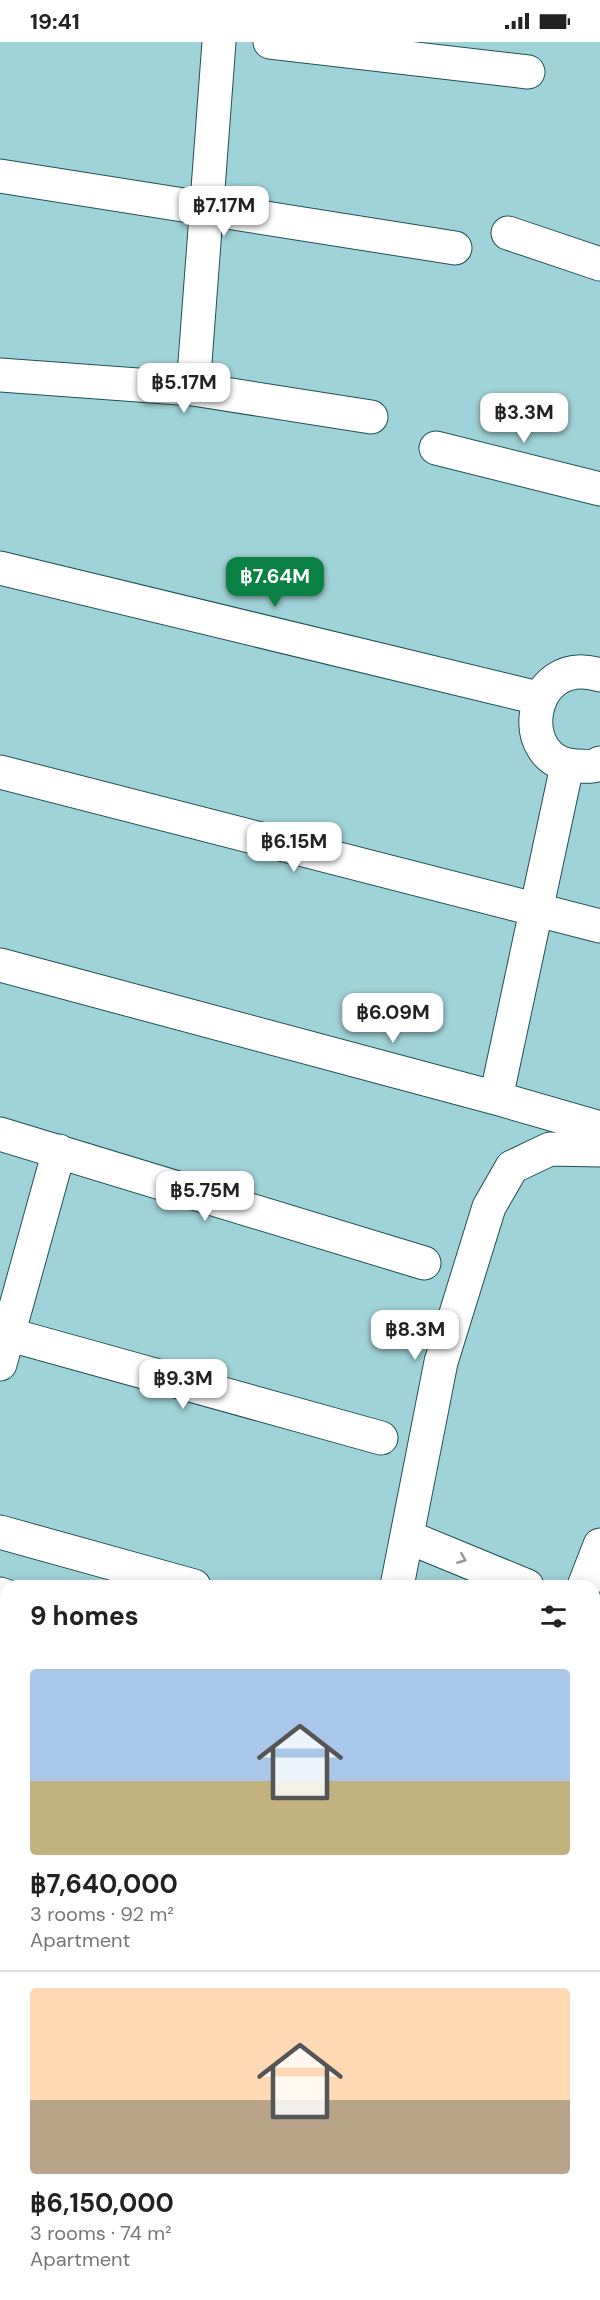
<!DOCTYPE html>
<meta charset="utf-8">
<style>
body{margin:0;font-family:"DM Sans",sans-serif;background:#f6f6f6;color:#222;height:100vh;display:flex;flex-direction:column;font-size:22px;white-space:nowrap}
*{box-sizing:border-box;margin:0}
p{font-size:20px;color:#767676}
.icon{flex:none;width:33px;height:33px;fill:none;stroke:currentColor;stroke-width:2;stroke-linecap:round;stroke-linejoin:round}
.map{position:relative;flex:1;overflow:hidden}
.drawer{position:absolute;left:0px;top:1538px;width:600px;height:722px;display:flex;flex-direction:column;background:#fff;border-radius:18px 18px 0 0;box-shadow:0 3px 15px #0003}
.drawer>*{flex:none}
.price{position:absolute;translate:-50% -51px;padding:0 14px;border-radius:12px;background:#fff;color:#222;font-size:20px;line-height:39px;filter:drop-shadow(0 2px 3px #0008)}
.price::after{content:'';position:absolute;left:50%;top:36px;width:18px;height:14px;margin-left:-9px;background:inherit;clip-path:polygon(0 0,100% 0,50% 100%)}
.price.current{background:#0b8043;color:#fff}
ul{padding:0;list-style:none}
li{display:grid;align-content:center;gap:12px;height:318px;padding:0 30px}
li+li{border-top:2px solid #e0e0e0}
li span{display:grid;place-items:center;height:186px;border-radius:6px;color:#555}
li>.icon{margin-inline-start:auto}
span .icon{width:108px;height:108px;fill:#fffc;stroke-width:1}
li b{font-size:26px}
h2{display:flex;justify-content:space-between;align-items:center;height:72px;padding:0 30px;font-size:26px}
.status{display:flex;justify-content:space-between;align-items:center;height:42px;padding:0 30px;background:#fff;direction:ltr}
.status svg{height:16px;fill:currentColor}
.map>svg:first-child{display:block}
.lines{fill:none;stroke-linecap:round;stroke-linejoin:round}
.stream{stroke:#a86fac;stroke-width:9}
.minor-casing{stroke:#1e5156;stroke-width:35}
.path{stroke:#557a7e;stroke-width:4;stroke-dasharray:4.5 4.5;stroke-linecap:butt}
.minor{stroke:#fff;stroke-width:33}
.oneway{stroke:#90999a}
</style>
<div class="status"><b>19:41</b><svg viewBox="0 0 49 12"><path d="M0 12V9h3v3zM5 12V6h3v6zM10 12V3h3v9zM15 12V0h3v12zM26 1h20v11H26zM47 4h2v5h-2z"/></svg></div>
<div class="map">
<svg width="600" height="2258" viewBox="0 0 600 2258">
<rect width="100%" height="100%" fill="#a0d3d9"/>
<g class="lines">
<path class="stream" d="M130,2258L131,2253"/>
<g class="minor-casing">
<path id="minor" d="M270,0L528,30
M0,134L455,206
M508,191L600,222
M0,333L193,347L371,375
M193,347L219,0
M436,406L600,447
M0,526L538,656
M600,633C526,610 513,723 577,724C585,724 593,726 600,721
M0,730L600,884
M0,923L496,1056L567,724
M496,1056L600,1086
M0,1092L424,1221
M0,1290L381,1396
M0,1322L59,1109
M0,1490L194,1544
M408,1495L527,1544
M397,1544L441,1320L489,1165L512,1125L550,1107L600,1108
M584,1544L600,1503
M0,1552L6,1554
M594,1606L600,1613
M0,1615L6,1610
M594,1724L600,1725
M0,1881L6,1884
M0,2112L6,2114"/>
</g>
<path class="path" d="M121,2258L123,2253
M140,2258L142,2253"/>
<use href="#minor" class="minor"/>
</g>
<defs><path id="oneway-chevron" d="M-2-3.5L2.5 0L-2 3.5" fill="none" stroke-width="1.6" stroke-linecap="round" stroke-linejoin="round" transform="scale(1.5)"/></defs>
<use class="oneway" href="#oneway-chevron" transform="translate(462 1517) rotate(22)"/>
</svg>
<b class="price" style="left:224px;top:195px">฿7.17M</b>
<b class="price" style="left:184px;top:372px">฿5.17M</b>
<b class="price" style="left:524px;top:402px">฿3.3M</b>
<b class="price current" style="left:275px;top:566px">฿7.64M</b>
<b class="price" style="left:294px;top:831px">฿6.15M</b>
<b class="price" style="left:393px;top:1002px">฿6.09M</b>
<b class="price" style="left:205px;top:1180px">฿5.75M</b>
<b class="price" style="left:415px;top:1319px">฿8.3M</b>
<b class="price" style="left:183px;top:1368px">฿9.3M</b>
<section class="drawer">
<h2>9 homes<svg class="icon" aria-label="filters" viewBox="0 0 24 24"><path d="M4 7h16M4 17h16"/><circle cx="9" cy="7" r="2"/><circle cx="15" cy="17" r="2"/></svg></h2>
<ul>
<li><span style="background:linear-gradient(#a9c7e8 60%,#c2b280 0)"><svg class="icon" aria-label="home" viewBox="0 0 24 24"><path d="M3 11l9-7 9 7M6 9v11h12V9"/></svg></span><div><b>฿7,640,000</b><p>3 rooms · 92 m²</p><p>Apartment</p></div></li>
<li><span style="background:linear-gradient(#ffd9b3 60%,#b9a48a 0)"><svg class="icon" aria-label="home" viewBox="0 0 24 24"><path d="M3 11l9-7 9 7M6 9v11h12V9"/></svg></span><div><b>฿6,150,000</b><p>3 rooms · 74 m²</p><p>Apartment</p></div></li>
</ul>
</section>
</div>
